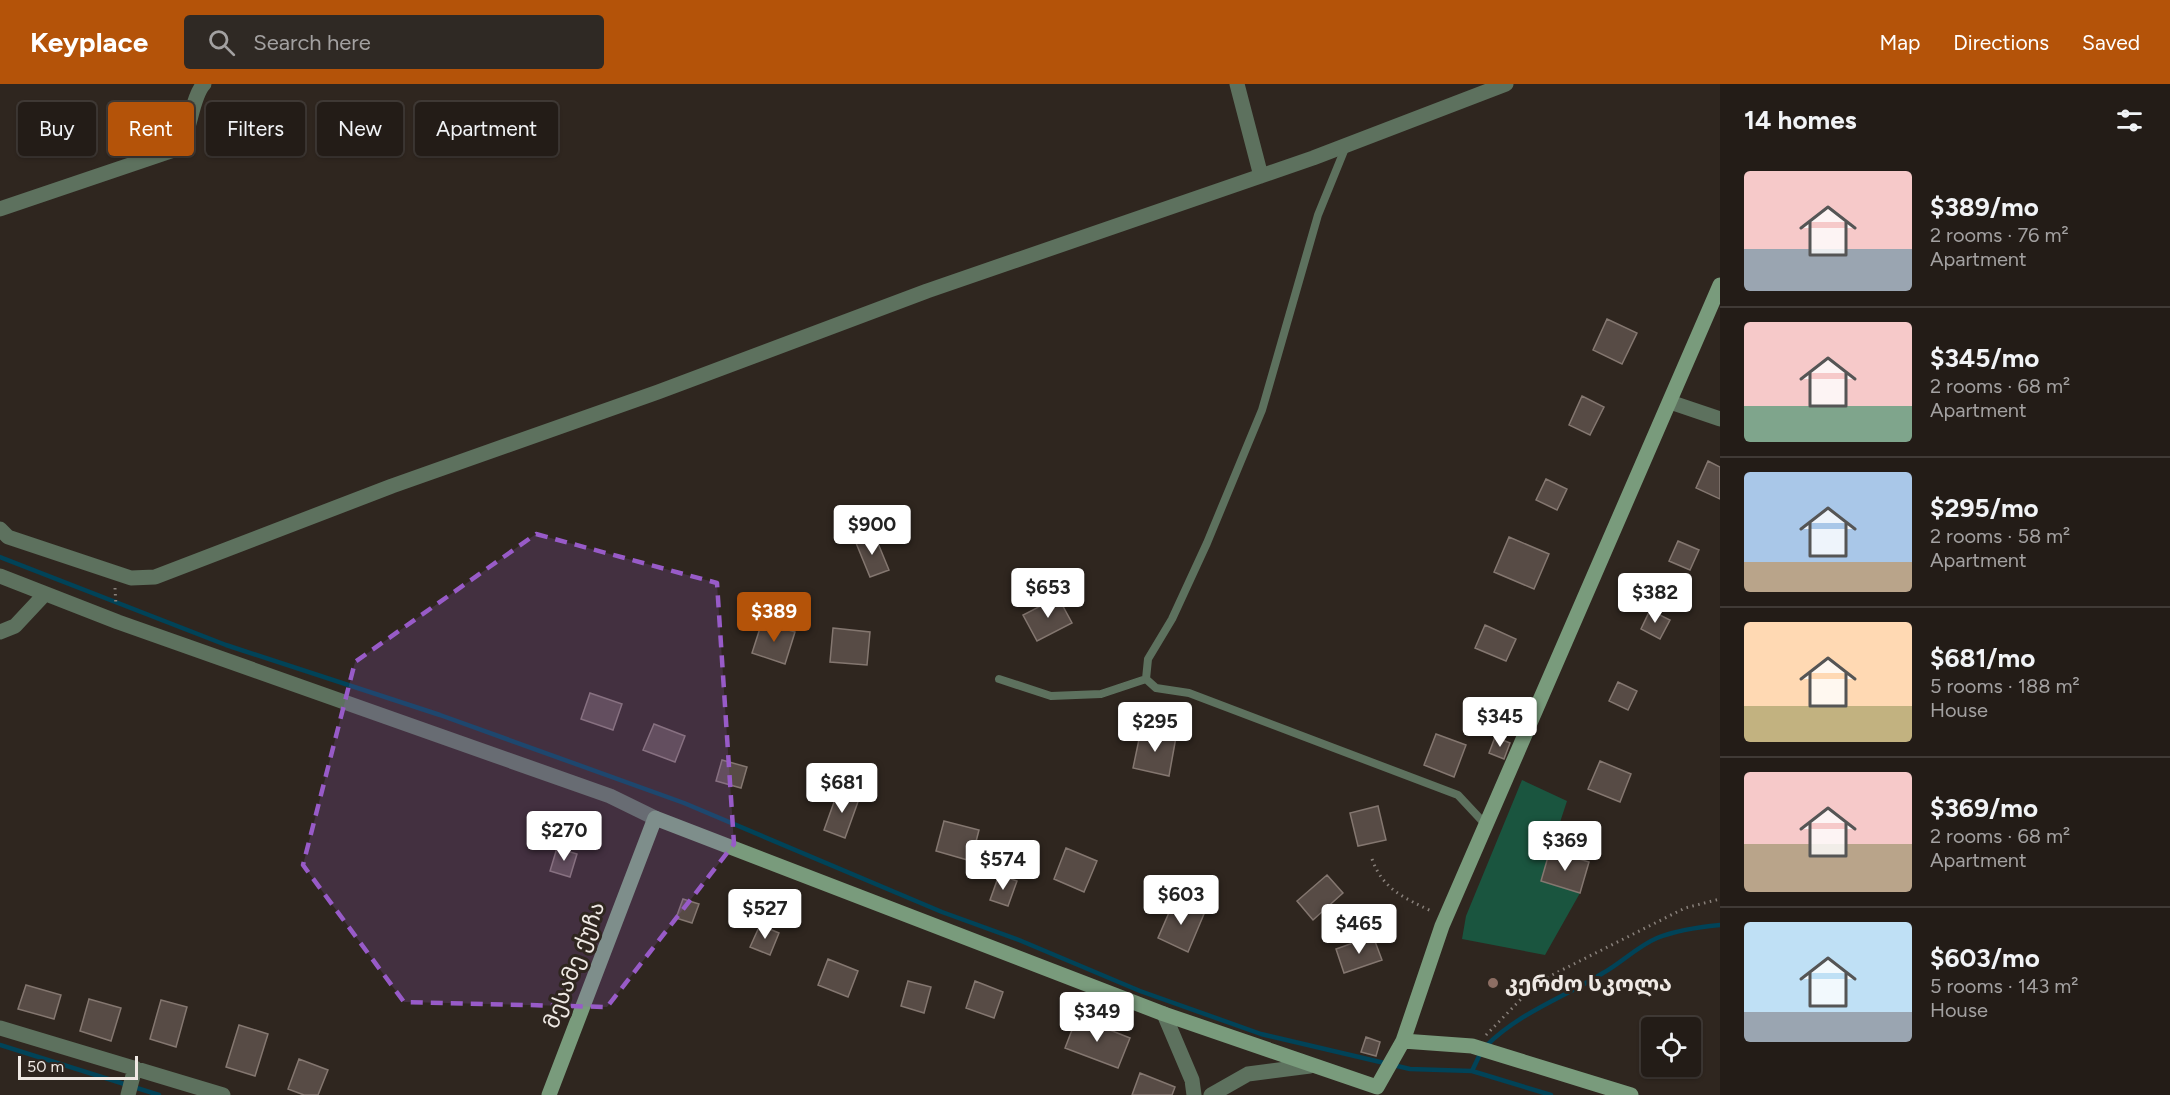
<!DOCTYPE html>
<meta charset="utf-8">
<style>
body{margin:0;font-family:Figtree,"Noto Sans Georgian",sans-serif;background:#2f2924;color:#f1f3f6;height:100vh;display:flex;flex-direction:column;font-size:22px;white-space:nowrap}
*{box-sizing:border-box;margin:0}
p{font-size:20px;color:#a3a1a1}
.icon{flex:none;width:33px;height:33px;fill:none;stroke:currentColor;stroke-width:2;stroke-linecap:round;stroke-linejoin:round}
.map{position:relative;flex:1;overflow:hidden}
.panel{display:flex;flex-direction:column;background:#231c17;width:450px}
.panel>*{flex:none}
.banner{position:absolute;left:18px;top:18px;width:570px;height:54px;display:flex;gap:12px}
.controls{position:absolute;left:1641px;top:933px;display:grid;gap:12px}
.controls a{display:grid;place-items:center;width:60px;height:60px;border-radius:6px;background:#231c17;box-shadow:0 2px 4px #0004,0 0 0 2px #403a36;font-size:30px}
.scale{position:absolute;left:18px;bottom:15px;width:120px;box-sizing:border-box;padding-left:6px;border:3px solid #efe9e4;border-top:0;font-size:16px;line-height:21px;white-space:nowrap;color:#efe9e4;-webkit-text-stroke:4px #2f261f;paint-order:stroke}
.price{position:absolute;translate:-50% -51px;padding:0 14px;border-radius:6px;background:#fff;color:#222;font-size:20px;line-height:39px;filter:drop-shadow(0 2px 3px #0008)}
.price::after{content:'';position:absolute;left:50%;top:36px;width:18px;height:14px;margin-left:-9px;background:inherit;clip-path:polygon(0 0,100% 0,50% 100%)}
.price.current{background:#b45309;color:#fff}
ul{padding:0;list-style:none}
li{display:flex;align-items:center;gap:18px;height:150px;padding:0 24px}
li+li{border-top:2px solid #403a36}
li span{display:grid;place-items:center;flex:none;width:168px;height:120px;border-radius:6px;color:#555}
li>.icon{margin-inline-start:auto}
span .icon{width:72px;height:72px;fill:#fffc;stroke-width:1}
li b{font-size:26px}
h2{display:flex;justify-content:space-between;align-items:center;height:72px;padding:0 24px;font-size:26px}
.tag{padding:0 21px;border-radius:6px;background:#231c17;box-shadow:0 2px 4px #0004,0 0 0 2px #403a36;font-size:21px;line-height:54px}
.tag.current{background:#b45309;color:#fff}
header{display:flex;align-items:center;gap:36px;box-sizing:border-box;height:84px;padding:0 30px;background:#b45309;color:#fff}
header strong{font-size:28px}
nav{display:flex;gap:33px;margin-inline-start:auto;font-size:21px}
.search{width:420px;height:54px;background:#2f2924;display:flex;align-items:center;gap:15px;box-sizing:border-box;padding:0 21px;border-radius:6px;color:#a3a1a1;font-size:22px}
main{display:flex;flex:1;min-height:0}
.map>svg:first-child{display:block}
.green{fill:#1a553f}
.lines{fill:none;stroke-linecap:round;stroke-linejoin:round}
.stream{stroke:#014358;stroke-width:4.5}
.building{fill:#574b45;stroke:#847770;stroke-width:1.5}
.path{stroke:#89817b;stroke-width:3;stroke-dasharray:1.5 4.5;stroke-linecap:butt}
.lane{stroke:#5d715e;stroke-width:8}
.street{stroke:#5d715e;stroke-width:15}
.secondary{stroke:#799b7c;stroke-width:15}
.marked{fill:#985bc8;fill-opacity:0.2;stroke:#985bc8;stroke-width:4.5;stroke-dasharray:12 8;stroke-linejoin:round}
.education-dot{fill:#8d6e63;stroke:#2f261f;stroke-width:2}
.labels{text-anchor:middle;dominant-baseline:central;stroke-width:6;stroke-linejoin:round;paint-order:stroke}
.street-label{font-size:22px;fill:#efe9e4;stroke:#2f261f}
.poi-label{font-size:22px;font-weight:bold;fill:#efe9e4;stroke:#2f261f;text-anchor:start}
</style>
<header>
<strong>Keyplace</strong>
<div class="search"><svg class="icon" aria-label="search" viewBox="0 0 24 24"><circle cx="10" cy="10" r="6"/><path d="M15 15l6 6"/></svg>Search here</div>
<nav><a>Map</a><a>Directions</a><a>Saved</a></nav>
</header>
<main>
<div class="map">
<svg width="1720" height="1011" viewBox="0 0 1720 1011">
<rect width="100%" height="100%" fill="#2f261f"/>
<path class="green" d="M1522,696L1567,717L1541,796L1580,809L1545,871L1462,855L1466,832Z"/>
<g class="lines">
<path class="stream" d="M0,473L226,561L440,631L684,719L942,828L1019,856L1140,907L1261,950L1410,985L1472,987L1551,1011
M0,961L159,1011
M1486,962C1520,928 1563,914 1603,889C1621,879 1638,862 1657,854C1677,846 1699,843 1720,841
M1472,987L1481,968"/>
</g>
<path class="building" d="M1607,235L1637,249L1622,280L1593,266Z
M1582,312L1604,323L1590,351L1569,341Z
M1708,377L1720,383V415L1696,404Z
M1546,395L1567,405L1557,426L1536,416Z
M875,452L889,486L870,493L856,459Z
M1509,453L1549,470L1534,505L1494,488Z
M1678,457L1699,466L1690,486L1669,477Z
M1058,513L1072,539L1037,557L1023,531Z
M1650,526L1670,536L1660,555L1641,545Z
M762,538L795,548L785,580L752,569Z
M1485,541L1516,555L1506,577L1475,564Z
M833,544L870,548L867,581L830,578Z
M1618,598L1637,607L1628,626L1609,617Z
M590,609L622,620L613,646L581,635Z
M654,640L685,652L675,678L643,666Z
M1141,646L1176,653L1169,692L1133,684Z
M1436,650L1466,661L1454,693L1424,681Z
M1495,653L1510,659L1504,675L1489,669Z
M722,676L747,683L741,704L716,697Z
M1600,677L1631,690L1620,718L1588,705Z
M838,707L859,715L845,754L824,746Z
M1378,722L1386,756L1358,762L1350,729Z
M944,737L979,746L971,777L936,767Z
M557,764L577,770L570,793L550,787Z
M1066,764L1097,777L1084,808L1054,795Z
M1550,766L1589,778L1580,809L1541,797Z
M999,791L1017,797L1008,822L990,816Z
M1327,791L1343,809L1313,836L1297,817Z
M683,815L699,820L692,839L676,834Z
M1174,817L1204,830L1188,868L1158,854Z
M760,841L779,849L770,871L750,863Z
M1373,852L1382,876L1344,889L1336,865Z
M828,875L858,887L848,913L818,901Z
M908,897L931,903L924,929L901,922Z
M975,897L1003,908L994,934L966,924Z
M26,901L61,911L54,935L18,925Z
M89,915L121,924L111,957L80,947Z
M161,916L187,923L176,963L150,955Z
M1077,933L1130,954L1118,984L1065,964Z
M239,941L268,950L255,992L226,983Z
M1366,953L1380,958L1376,972L1361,968Z
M299,975L328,986L318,1011H304L288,1005Z
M1140,989L1175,1003L1172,1011H1132Z"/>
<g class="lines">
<path class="path" d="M115,504L116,522
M1372,775C1383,806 1405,814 1433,828
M1486,951L1525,911L1550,892L1685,824L1720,815"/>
<path class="lane" d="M1346,62L1318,131L1262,326L1207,459L1172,535L1148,575L1146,595L1156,604L1189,609L1458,711L1486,741
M999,595L1051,612L1101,610L1146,595"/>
<path class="street" d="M1237,0L1261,92
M0,125L180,64C191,45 192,12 204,0
M1670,318L1720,335
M0,445L8,453L131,494L155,493L392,402L658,308L927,207L1313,74L1506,0
M0,492L118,538L610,712L655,734
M0,548L15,542L44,511
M1164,930L1192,996L1194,1011
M0,944L223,1011
M128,1011L135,984
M1211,1011L1248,990L1310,982"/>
<path class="secondary" d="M1403,957L1472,962L1631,1011
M549,1011L655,734L1164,930L1377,1003L1403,957L1442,842L1720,201"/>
</g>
<path class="marked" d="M536,450L717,499L734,760L607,923L404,918L303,781L355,578Z"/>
<circle class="education-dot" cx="1493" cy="899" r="6"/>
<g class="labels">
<g class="street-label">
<text transform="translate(574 881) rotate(-69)">მესამე ქუჩა</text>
</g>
<g class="poi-label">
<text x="1505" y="899">კერძო სკოლა</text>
</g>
</g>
</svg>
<div class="controls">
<a><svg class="icon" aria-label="locate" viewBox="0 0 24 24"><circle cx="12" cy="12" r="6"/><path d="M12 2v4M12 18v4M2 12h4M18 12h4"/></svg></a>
</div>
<div class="scale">50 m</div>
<b class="price" style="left:872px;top:472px">$900</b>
<b class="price" style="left:1048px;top:535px">$653</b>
<b class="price" style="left:1655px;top:540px">$382</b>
<b class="price current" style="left:774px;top:559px">$389</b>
<b class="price" style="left:1500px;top:664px">$345</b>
<b class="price" style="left:1155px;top:669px">$295</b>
<b class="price" style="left:842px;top:730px">$681</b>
<b class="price" style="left:564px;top:778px">$270</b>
<b class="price" style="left:1565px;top:788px">$369</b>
<b class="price" style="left:1003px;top:807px">$574</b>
<b class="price" style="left:1181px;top:842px">$603</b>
<b class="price" style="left:765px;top:856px">$527</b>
<b class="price" style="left:1359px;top:871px">$465</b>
<b class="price" style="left:1097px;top:959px">$349</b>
<div class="banner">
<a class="tag">Buy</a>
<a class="tag current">Rent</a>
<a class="tag">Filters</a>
<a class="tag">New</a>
<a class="tag">Apartment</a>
</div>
</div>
<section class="panel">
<h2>14 homes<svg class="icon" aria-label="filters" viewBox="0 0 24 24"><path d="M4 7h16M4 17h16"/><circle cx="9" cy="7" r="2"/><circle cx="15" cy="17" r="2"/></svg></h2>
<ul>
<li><span style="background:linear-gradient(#f6c9c9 65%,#9aa5b1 0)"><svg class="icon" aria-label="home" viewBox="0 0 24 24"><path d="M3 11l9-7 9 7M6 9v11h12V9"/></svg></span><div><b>$389/mo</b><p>2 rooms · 76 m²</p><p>Apartment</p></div></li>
<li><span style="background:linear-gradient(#f6c9c9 70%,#7fa58c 0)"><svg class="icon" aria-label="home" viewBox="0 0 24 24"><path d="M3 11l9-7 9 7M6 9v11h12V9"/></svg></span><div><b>$345/mo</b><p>2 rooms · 68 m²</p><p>Apartment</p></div></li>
<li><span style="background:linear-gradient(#a9c7e8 75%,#b9a48a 0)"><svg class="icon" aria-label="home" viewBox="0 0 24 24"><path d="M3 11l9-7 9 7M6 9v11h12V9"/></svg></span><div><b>$295/mo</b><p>2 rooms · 58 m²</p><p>Apartment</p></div></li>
<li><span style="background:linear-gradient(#ffd9b3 70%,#c2b280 0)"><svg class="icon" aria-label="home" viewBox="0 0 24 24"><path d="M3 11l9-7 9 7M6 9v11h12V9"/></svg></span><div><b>$681/mo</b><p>5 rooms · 188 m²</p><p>House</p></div></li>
<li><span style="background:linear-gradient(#f6c9c9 60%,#b9a48a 0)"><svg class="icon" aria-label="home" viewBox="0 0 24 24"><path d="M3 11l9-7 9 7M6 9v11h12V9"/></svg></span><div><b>$369/mo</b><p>2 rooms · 68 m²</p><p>Apartment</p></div></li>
<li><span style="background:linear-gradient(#bfe0f5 75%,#9aa5b1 0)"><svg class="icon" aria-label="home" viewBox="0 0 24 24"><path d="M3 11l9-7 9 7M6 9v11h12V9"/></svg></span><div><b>$603/mo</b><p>5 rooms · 143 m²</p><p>House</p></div></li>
</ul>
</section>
</main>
